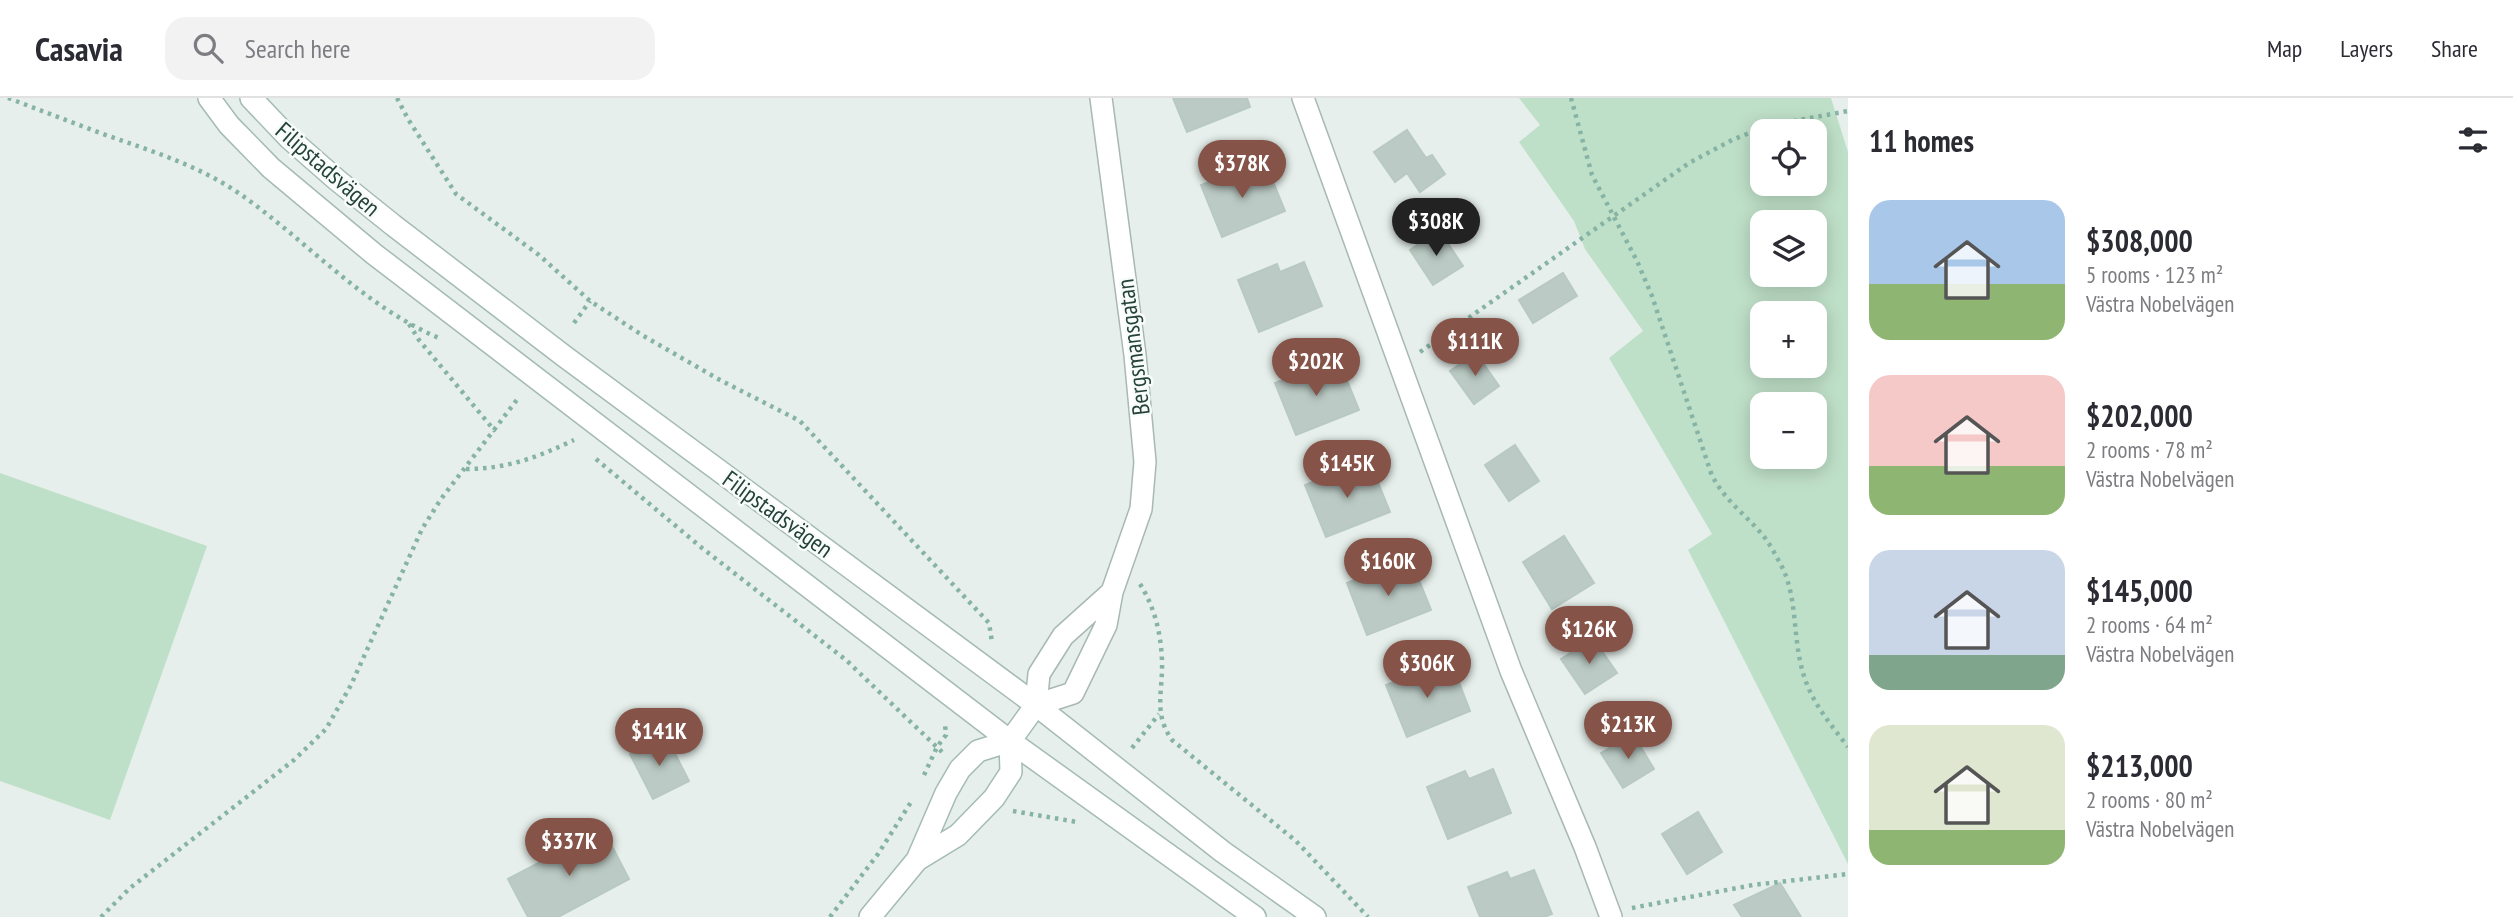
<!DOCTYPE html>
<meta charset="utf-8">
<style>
body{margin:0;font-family:"PT Sans Narrow",sans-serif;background:#f2f2f3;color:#2b2b33;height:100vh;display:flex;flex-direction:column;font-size:26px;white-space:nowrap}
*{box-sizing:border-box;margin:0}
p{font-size:23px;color:#7c7c81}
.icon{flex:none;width:38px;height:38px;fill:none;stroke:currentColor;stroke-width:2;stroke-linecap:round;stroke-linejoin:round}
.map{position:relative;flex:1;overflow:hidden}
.drawer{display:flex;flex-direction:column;background:#fff;width:665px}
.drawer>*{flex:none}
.fabs{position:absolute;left:1750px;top:21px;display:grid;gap:14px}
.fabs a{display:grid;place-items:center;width:77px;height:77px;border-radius:14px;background:#fff;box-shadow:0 4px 18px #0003;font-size:35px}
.price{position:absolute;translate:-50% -60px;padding:0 16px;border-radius:24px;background:#855347;color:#fff;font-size:23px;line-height:46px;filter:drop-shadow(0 2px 4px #0008)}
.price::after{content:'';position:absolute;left:50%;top:42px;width:21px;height:16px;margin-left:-10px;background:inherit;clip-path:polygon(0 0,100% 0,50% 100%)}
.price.on{background:#222;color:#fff}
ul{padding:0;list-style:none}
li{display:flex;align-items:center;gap:21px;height:175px;padding:0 21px}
li span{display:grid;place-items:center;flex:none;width:196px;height:140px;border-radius:21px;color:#555}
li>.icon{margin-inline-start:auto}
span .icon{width:84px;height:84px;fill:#fffc;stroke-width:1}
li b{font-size:30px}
h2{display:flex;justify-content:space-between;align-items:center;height:84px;padding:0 21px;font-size:30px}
header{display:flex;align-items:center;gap:42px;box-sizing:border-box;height:98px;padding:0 35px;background:#fff;border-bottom:2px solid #e1e1e2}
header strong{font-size:33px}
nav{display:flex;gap:38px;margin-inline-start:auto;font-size:24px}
.search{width:490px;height:63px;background:#f2f2f3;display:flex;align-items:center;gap:18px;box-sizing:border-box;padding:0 24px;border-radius:21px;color:#7c7c81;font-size:26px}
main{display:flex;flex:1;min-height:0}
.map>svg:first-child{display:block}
.green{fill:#bfe0c8;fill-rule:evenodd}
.building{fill:#bbcac4;stroke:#b8c9c2;stroke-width:2}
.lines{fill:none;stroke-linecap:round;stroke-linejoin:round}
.street-casing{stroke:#a8b8b2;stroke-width:24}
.secondary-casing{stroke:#a4bbb3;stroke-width:24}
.path{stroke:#86b3a5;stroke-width:4.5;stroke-dasharray:3.5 5;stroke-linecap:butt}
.street{stroke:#fff;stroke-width:21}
.secondary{stroke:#fff;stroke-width:21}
.labels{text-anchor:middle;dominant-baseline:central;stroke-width:5;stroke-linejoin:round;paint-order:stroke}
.street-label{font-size:24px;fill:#24423a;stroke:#f7fbf9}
</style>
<header>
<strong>Casavia</strong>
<div class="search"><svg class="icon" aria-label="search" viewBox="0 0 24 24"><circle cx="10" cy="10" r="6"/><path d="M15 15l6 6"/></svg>Search here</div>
<nav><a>Map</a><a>Layers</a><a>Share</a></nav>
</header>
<main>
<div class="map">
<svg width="1848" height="819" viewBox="0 0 1848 819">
<rect width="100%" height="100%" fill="#e6efeb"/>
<path class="green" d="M1519,0H1831L1848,54V766L1688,452L1712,436L1609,260L1643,233L1585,151L1574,123L1519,44L1540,27ZM1762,33H1815V86H1762ZM1762,124H1815V177H1762ZM1762,215H1815V268H1762ZM1762,306H1815V359H1762Z
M0,375L207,448L110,722L0,683Z"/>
<path class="building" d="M1173,0H1247L1250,9L1187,34Z
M1407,32L1426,60L1432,57L1445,76L1420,94L1407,75L1395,84L1374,54Z
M1267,69L1285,113L1222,139L1201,87L1240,71L1243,79Z
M1439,132L1463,168L1433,187L1410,152Z
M1304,164L1322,208L1259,234L1238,182L1277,166L1280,174Z
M1563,175L1577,198L1533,225L1519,202Z
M1476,255L1499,288L1474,306L1450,273Z
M1341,268L1359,312L1296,337L1275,285L1313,270L1317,277Z
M1515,347L1539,383L1509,403L1485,367Z
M1372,370L1390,414L1326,439L1305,387L1344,371L1347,379Z
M1564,438L1594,485L1552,511L1523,464Z
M1413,467L1431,512L1367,537L1347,485L1385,469L1388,477Z
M1593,540L1617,575L1585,596L1561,561Z
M1453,569L1470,613L1407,639L1386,587L1425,571L1428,579Z
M1633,636L1654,671L1623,690L1601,655Z
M666,638L689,683L653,701L630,656Z
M1493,671L1511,715L1448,741L1427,689L1465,673L1469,681Z
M1698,714L1722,754L1687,776L1662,736Z
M603,731L629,781L558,819H528L508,781Z
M1534,772L1552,816L1544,819H1480L1468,789L1507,774L1510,781Z
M1780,785L1801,819H1742L1734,807Z"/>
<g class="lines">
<g class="street-casing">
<path id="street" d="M1101,0L1135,257L1145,364L1141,411L1112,494L1106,527L1073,595L1036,607L1039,576L1063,538L1112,494
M1303,0L1511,573L1585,749L1611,819"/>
</g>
<g class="secondary-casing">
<path id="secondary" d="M209,0L229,27L271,70L374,156L1010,643L1255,819
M251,0L289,40L337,82L393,127L564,258L1036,607L1223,754L1315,819
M1010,643L1036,607
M917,762L958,737L994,700L1011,674L1010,643
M870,819L917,762L946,695L960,671L978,653L1010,643"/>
</g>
<path class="path" d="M8,0C40,12 71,24 103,36C151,53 198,67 240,96C306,142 363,208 439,240
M397,0L408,21L456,96L539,157L590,203L642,237L720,282L800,323L989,525L992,544
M1571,0L1592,77L1637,163L1652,198L1711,375C1723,402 1747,417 1765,440C1771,448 1776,458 1781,467C1797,497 1793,535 1801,567C1808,600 1828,623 1848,649
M574,225L590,203
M409,226L419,242L494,332L519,299
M1420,254L1689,65L1732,42L1767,28L1848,13
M596,361L702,450L846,562L942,654
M466,371C507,371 538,359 574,342
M1140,486C1155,510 1161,536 1162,563C1163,594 1153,615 1172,642L1296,743L1368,819
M1132,650L1159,616
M924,677L937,649L946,637L945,626
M1013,713L1077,724
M1632,810L1753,787L1848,776
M101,819L130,790L294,662L326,631L351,587L422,431L441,401L494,332
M830,819L878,756L913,701"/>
<use href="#street" class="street"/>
<use href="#secondary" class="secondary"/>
</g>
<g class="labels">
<g class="street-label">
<text transform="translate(328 71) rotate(41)">Filipstadsvägen</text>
<text transform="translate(1133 249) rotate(-97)">Bergsmansgatan</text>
<text transform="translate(778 416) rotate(36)">Filipstadsvägen</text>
</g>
</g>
</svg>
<div class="fabs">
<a><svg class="icon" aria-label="locate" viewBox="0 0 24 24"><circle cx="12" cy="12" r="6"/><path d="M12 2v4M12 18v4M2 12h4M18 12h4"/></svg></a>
<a><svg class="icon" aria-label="layers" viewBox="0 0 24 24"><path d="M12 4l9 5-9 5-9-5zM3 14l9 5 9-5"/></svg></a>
<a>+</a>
<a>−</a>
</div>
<b class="price" style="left:1242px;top:102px">$378K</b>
<b class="price on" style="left:1436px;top:160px">$308K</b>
<b class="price" style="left:1475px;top:280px">$111K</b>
<b class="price" style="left:1316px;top:300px">$202K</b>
<b class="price" style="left:1347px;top:402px">$145K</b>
<b class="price" style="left:1388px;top:500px">$160K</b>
<b class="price" style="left:1589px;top:568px">$126K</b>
<b class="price" style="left:1427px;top:602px">$306K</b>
<b class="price" style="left:1628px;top:663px">$213K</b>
<b class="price" style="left:659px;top:670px">$141K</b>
<b class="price" style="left:569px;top:780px">$337K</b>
</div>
<section class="drawer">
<h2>11 homes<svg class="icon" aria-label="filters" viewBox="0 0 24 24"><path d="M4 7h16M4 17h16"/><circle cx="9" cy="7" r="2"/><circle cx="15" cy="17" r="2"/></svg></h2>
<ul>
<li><span style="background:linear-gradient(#a9c7e8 60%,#8fb573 0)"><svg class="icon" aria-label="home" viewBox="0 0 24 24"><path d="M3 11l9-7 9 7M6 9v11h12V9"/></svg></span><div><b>$308,000</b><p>5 rooms · 123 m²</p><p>Västra Nobelvägen</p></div></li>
<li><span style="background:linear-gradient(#f6c9c9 65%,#8fb573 0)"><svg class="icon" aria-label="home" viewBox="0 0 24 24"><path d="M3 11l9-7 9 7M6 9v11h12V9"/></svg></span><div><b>$202,000</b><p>2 rooms · 78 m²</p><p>Västra Nobelvägen</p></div></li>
<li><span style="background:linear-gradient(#c9d6e8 75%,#7fa58c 0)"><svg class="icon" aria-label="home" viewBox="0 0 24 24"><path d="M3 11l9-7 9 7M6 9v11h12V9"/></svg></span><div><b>$145,000</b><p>2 rooms · 64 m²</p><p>Västra Nobelvägen</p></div></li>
<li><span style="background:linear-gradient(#dfe7d0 75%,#8fb573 0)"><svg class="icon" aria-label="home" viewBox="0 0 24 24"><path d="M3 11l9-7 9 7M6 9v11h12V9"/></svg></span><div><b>$213,000</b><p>2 rooms · 80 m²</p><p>Västra Nobelvägen</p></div></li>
</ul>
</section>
</main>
